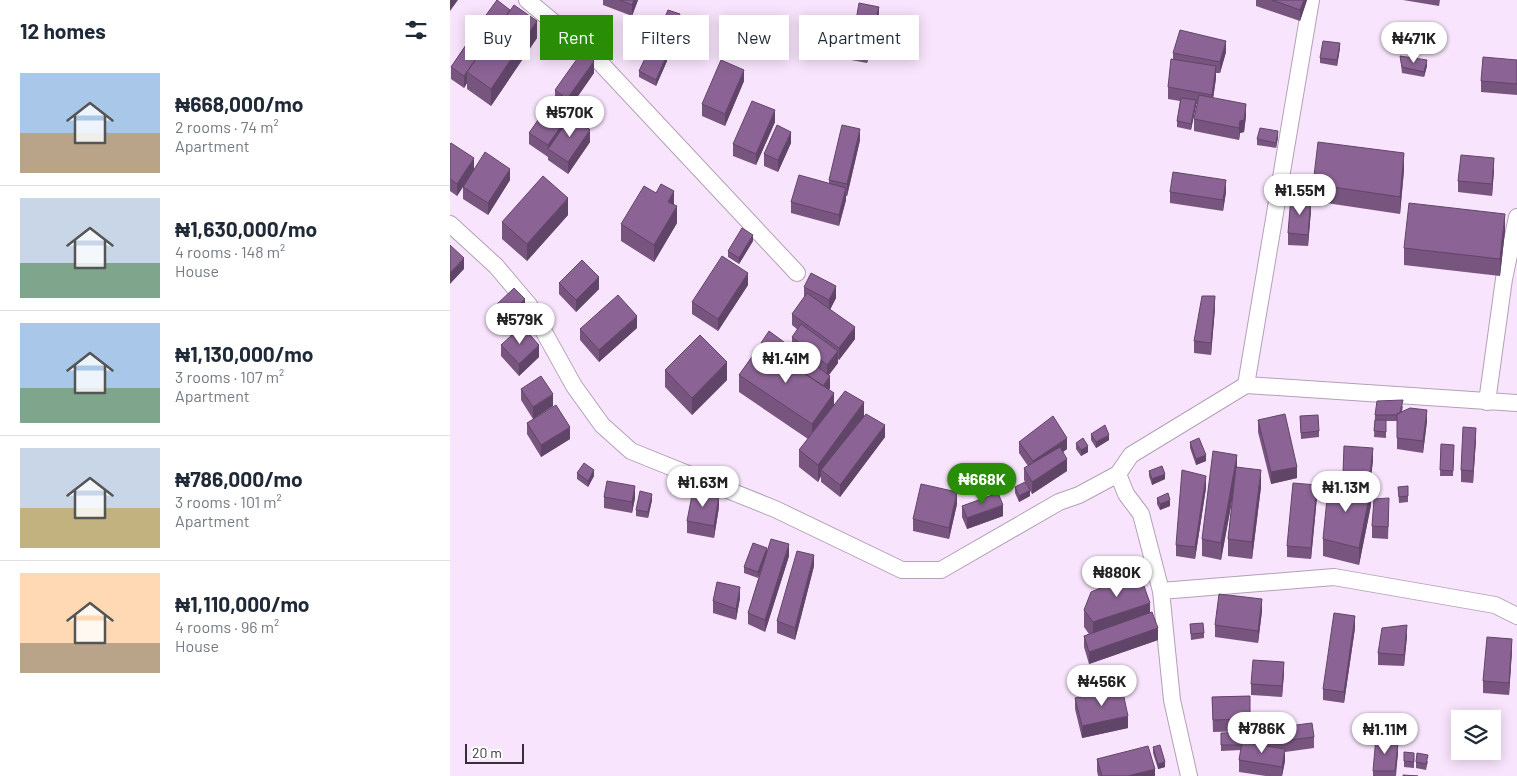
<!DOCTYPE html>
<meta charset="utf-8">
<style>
body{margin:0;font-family:Barlow,sans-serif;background:#f6f6f7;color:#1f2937;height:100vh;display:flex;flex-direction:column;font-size:19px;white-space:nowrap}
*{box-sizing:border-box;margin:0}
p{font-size:16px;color:#747a83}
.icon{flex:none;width:28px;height:28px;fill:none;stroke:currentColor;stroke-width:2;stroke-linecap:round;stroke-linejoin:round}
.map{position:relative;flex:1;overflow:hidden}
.details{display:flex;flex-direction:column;background:#fff;width:450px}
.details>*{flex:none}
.top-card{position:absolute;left:15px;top:15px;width:475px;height:45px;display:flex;gap:10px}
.tools{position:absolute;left:1001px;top:710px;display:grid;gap:10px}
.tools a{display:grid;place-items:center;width:50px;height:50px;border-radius:0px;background:#fff;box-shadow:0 2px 12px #0003;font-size:25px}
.scale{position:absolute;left:15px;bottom:12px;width:59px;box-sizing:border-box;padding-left:5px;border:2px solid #362f38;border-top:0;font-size:14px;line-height:18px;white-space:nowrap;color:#362f38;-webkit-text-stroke:4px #fff;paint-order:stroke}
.price{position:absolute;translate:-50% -42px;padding:0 11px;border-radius:18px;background:#fff;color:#222;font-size:16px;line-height:32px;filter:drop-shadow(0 1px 2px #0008)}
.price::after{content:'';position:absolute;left:50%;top:30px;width:15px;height:11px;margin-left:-8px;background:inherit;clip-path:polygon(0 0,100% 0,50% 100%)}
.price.selected{background:#298d05;color:#fff}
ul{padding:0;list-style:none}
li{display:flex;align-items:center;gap:15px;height:125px;padding:0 20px}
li+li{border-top:1px solid #e0e1e3}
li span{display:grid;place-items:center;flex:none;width:140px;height:100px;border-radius:0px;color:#555}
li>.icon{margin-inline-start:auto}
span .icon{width:60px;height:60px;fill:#fffc;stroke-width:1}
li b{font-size:21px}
h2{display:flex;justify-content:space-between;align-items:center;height:60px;padding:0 20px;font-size:21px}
.pill{padding:0 18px;border-radius:0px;background:#fff;box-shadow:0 2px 12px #0003;font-size:18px;line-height:45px}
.pill.selected{background:#298d05;color:#fff}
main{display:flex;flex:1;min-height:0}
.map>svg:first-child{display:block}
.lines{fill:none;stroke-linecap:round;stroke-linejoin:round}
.minor-casing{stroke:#b3a1b7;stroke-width:18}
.minor{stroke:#fff;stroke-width:16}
.wall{fill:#78557f}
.shaded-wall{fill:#614568}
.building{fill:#8b6394;stroke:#614568}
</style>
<main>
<section class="details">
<h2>12 homes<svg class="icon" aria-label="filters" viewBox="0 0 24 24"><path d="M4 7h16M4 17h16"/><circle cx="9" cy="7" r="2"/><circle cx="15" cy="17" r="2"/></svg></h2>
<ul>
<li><span style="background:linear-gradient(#a9c7e8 60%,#b9a48a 0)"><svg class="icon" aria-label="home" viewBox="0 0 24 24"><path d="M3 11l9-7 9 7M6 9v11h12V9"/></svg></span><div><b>₦668,000/mo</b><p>2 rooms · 74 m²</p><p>Apartment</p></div></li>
<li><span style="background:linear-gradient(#c9d6e8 65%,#7fa58c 0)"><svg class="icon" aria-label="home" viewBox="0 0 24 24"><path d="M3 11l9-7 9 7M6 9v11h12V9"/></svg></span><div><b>₦1,630,000/mo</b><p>4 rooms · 148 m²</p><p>House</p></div></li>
<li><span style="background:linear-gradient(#a9c7e8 65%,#7fa58c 0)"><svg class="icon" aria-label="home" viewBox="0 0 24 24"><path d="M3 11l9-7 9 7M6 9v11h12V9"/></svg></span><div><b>₦1,130,000/mo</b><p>3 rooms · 107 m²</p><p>Apartment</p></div></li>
<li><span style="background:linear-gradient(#c9d6e8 60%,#c2b280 0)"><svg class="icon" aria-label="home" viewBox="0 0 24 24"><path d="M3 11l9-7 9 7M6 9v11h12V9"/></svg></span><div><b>₦786,000/mo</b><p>3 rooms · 101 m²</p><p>Apartment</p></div></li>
<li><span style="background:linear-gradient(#ffd9b3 70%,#b9a48a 0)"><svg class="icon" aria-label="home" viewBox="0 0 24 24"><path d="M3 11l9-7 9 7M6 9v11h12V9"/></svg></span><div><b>₦1,110,000/mo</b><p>4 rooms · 96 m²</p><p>House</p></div></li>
</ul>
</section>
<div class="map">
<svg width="1067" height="776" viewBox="0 0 1067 776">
<rect width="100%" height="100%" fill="#f8e4fc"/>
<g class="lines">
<g class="minor-casing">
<path id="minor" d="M77,0L143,55L347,273
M0,224L46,266L79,305L124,386L152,425L181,451L325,509L452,570H491L609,502L629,495L668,474L676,494L691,514L711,591L722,700L739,776
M796,385L861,0
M1037,402L1054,279L1067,217
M668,474L681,455L796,385L1067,403
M711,591L884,577L1045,605L1067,616"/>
</g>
<use href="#minor" class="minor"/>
</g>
<path class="wall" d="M153,0H188L182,16L153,5Z
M806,0H857L850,21L806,6Z
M953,0H990L989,6Z
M429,19L417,63L401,60V49Z
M230,20L222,40L210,35V29Z
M31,22L87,38L41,106L17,89V83L14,88L1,79V67Z
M890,48L887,66L870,63V58Z
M776,52L770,73H766V78L763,98L796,116L794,132L790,133L789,140L744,131V119L747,104H746L741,130L727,127V121L730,101L718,99V87L723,60V53Z
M950,56L977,66L974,77L952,73Z
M1067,60V95L1031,92V81Z
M217,61L206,86L189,77V71Z
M144,73L121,106V115L120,118L139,129L140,142L118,174L98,160V156V157L79,144V133L105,98V90Z
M294,81L275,126L252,116V104Z
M325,122L306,165L283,156V144Z
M828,137L826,148L807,145V139Z
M410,140L397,196H396V200L389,226L341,213V202L379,184V180Z
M341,143L328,172L314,166V154Z
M0,144L24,170L60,180L38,215L13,199V187L7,196L0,191Z
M954,170L950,214L863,201V184Z
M1044,170L1042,196L1008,192V181Z
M720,192H776L773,211L720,203Z
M206,193L224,205L227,223L204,262L171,241V224Z
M861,210L858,246L838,245V233Z
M118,215L77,261L52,239V222Z
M1055,231L1050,276L954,265V248Z
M303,241L289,264L278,257V251Z
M109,283L149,289L126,312L109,294Z
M298,285L268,331L242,314V302Z
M354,287L386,298L380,309L405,339L389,360L388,359V363L379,375L380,388L379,390L384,406L414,416L435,437L390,497L371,482V476L368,482L349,467V450L358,439L289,392V375L311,344V343L342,348V337L348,330L342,325V314L354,298Z
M44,307L75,310L78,324L74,328L89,357L69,376L51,356V345L61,336L44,319Z
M765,308L761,355L744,353V341Z
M187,328L149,362L130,340V329Z
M215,370L277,380L242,415L215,387Z
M71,389L103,406L83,419L71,400Z
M953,406L952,412L977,421L973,453L947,449V421H936V438L924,437L925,415Z
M850,416L869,431V437L851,439Z
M808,420L847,478L821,484L808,432Z
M77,423L120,439L91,457L77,434Z
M641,434L659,440L646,448L641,440Z
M1026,439L1023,483L1011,482V470Z
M569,442L617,449L613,452L617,471L582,494L574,480V468L578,466L569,453Z
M740,442L756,461L746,465L740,448Z
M626,443L638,452L631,456L626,449Z
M991,444L1004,445L1003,476H990Z
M894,446L923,460L920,486L908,485L921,505L909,565L873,556V539L893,482Z
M787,467L811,487L802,559L778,556V539L784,491L771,560L752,556V539Z
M699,471L715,479L702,485L699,476Z
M127,473L144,476L138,487L127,479Z
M565,487L580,496L569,502L565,493Z
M948,487L958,496V502L949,503Z
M756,488L745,559L726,556V545Z
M154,497L185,498L182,513L154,508Z
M867,497L861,559L837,557V546Z
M707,498L720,506L710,510L707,504Z
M202,500L198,518L186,516V510Z
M507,504L499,539L463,531V519Z
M512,506L553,516L517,529L512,517Z
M269,507L264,538L237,533V521Z
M939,509L938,539L922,538V526Z
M317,551L339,556L315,632L298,624V613L313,563L308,578L294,573V567Z
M364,566L345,640L327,633V621Z
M290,598L286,620L263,613V601Z
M634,610L700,613L708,640L639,664L634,647V636L639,634L634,627Z
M812,611L808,643L765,637V625Z
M740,624L754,633V638L741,640Z
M905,628L894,703L873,700V689Z
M957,636L954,666L928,665V653Z
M1062,650L1059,695L1033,693V681Z
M834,673L832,697L801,695V684Z
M800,696V731L763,732L762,697Z
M625,698L678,728L632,738L625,709Z
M814,729L864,737V748L835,752V761L832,776H816L789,772V760L791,750L771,751V733L800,743L815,746Z
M703,747L715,767L708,769L703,753Z
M954,752L964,753V768L954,767Z
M948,753L946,776H923V771Z
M647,759L705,776H648L647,771Z
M978,761L976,770L966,768V762Z"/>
<path class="shaded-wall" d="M0,0H8L0,11Z
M184,0H188L182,16V5Z
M854,0H857L850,21V10Z
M429,7V19L417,63V51Z
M61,10L17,72V83L14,88V76Z
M230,14V20L222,40V34Z
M87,21V38L41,106V89Z
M776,41V52L770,73V62Z
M890,43V48L887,66V60Z
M217,55V61L206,86V80Z
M977,60V66L974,77V72Z
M144,61V73L121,106L120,124L98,149V157V145L117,109V99Z
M766,66V78L762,107V95Z
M294,70V81L275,126V114Z
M746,100V106L741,130V124Z
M796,104V116L794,132L790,133L789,140V128L790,121Z
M325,110V122L306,165V154Z
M139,122V132L140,130V142L118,174V162L136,127Z
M410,129V140L397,196V184Z
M828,131V137L826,148V143Z
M341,132V143L328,172V160Z
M954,153V170L950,214V197Z
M24,158V170L7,196V184Z
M1044,158V170L1042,196V184Z
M60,169V180L38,215V203Z
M776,180V192L773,211V200Z
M396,188V200L389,226V215Z
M224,191V208L218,202Z
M118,198V215L77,261V244Z
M861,198V210L858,246V235Z
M227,206V223L204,262V245Z
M1055,214V231L1050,276V259Z
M303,235V241L289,264V258Z
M14,258V269L0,284V273Z
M298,273V285L268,331V319Z
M149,277V289L126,312V300Z
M386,286V298L379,312V300Z
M765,296V308L761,355V343Z
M75,299V311L70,304Z
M78,313V324L63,339V327Z
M187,316V328L149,362V350Z
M405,327V339L389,360V348Z
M89,345V357L69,376V364Z
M388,351V363L377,377V365Z
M277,362V380L242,415V398Z
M380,376V388L372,399V388Z
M384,393V410L362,442V424Z
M103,394V406L83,419V407Z
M414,402V419L371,470V476L368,482V465Z
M977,410V421L973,453V441Z
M435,425V437L390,497V485Z
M120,427V439L91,457V445Z
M1026,428V439L1023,483V471Z
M659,435V440L646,448V442Z
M617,438V449L583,473V461Z
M638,446V452L631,456V450Z
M923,448V460L920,486V474Z
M756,455V461L746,465V459Z
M787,455V472L771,560V543Z
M617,459V471L582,494V482Z
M847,467V478L821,484V472Z
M144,470V476L138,487V481Z
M811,470V487L802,559V542Z
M715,474V479L702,485V479Z
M756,476V488L745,559V547Z
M867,485V497L861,559V548Z
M185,486V498L182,513V502Z
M921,488V505L909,565V548Z
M580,490V496L569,502V496Z
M507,492V504L499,539V528Z
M202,494V500L198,518V512Z
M269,495V507L264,538V526Z
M720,500V506L710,510V504Z
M553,505V516L517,529V518Z
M339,544V556L315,632V620Z
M317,548V554L308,578V572Z
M364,555V566L345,640V628Z
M290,587V598L286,620V609Z
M812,599V611L808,643V631Z
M700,603V620L643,639V622Z
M905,616V628L894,703V692Z
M957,625V636L954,666V655Z
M708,628V640L639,664V652Z
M1062,639V650L1059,695V683Z
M834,662V673L832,697V686Z
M678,716V728L632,738V726Z
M948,742V753L945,776V771Z
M835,749V761L832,776V767Z
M715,762V767L708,769V764Z
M705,769V776H678Z"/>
<path class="building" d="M47,0L60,10L14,76L1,67L31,23L34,24L31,22Z
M170,0H184L182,5Z
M822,0H854L850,10Z
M409,3L429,7L417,51L401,49Z
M64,5L87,21L41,89L17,72Z
M218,10L230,14L222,34L210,29Z
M730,30L776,41L770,62L723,53Z
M873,41L890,43L887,60L870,58Z
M200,48L217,55L206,80L189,71Z
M132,52L144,61L117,99L105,90Z
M950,56L977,60L974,72L952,67Z
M1033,57L1067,60V84L1031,81Z
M721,59L766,66L762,95L718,87Z
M271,60L294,70L275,114L252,104Z
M749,95L796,104L794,120L790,121L789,128L744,119Z
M109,96L121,103L116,110L120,113L98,145L79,133L104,97L107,99Z
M731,98L746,100L741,124L727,121Z
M302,101L325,110L306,154L283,144Z
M129,115L139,122L136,127L140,130L118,162L98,149L121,116L126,120Z
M327,125L341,132L328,160L314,154Z
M392,125L410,129L397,184L379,180Z
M810,128L828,131L826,143L807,139Z
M868,142L954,153L950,197L863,184Z
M1,143L24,158L7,184L0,179V144Z
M35,152L60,169L38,203L13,187Z
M1011,155L1044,158L1042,184L1008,181Z
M723,172L776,180L773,200L720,192Z
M349,175L396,188L389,215L341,202Z
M93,176L118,198L77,244L52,222Z
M211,184L224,191L218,202L227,206L204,245L171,224L194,186L206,193Z
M841,196L861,198L858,235L838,233Z
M959,203L1055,214L1050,259L954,248Z
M292,228L303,235L289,258L278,251Z
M0,245L14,258L0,273Z
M272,256L298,273L268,319L242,302Z
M132,260L149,277L126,300L109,283Z
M361,273L386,286L379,300L354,287Z
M64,288L75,299L70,304L78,313L63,327L44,307Z
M357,293L405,327L389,348L342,314Z
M168,295L187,316L149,350L130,329Z
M752,296H765L761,343L744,341Z
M351,324L388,351L377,365L342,337Z
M72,326L89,345L69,364L51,345Z
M319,331L380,376L373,386L330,357L311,343Z
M250,335L277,362L242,398L215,370Z
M311,344L384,393L362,424L289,375Z
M91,376L103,394L83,407L71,389Z
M395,391L414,402L368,465L349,450Z
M953,400L950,413L947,414V415H925L927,401Z
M106,405L120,427L91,445L77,423Z
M960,408L977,410L973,441L947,438V414Z
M416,414L435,425L390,485L371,470Z
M835,414L847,467L821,472L808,420Z
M868,415L869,431L851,433L850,416Z
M603,416L617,438L583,461L569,442Z
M925,420H936V432L924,431Z
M655,425L659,435L646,442L641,434Z
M1013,427L1026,428L1023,471L1011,470Z
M633,438L638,446L631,450L626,443Z
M749,438L756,455L746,459L740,442Z
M991,444L1004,445L1003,471L990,470Z
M894,446L923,448L920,474L893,473Z
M610,447L617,459L582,482L574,468Z
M763,451L787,455L771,543L752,539Z
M134,463L144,470L138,481L127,473Z
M712,466L715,474L702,479L699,471Z
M786,467L811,470L802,542L778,539Z
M732,470L756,476L745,547L726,545Z
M879,479L921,488L909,548L873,539Z
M157,481L185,486L182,502L154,497Z
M575,482L580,490L569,496L565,487Z
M843,483L867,485L861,548L837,546Z
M471,484L507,492L499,528L463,519Z
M958,486V496L949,497L948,487Z
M243,490L269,495L264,526L237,521Z
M190,491L202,494L198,512L186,510Z
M548,493L553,505L517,518L512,506Z
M718,493L720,500L710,504L707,498Z
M939,498L938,527L922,526L924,499Z
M321,539L339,544L315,620L298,613Z
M303,543L317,548L308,572L294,567Z
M347,551L364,555L345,628L327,621Z
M689,572L700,603L643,622L634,610L641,592Z
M267,582L290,587L286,609L263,601Z
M769,594L812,599L808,631L765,625Z
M702,612L708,628L639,652L634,636Z
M884,613L905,616L894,692L873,689Z
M753,623L754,633L741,634L740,624Z
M957,625L954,655L928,653L932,628Z
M1037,637L1062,639L1059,683L1033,681Z
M803,660L834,662L832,686L801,684Z
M672,688L678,716L632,726L625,698Z
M800,696V719L763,720L762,697Z
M862,723L864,737L816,743L814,729Z
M799,732L800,743L792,742V745H771V733Z
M926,737L948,742L945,771H923Z
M792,742L835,749L832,767L789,760Z
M710,745L715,762L708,764L703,747Z
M698,746L705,769L678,776H652L647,759Z
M954,752L964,753V762L954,761Z
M967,753L978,755L976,764L966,762Z
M953,775L968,776H953Z"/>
</svg>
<div class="tools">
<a><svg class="icon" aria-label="layers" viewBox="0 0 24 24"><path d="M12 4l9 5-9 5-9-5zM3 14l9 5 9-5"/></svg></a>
</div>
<div class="scale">20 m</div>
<b class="price" style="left:964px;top:64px">₦471K</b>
<b class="price" style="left:120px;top:138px">₦570K</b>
<b class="price" style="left:850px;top:216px">₦1.55M</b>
<b class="price" style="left:70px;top:345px">₦579K</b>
<b class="price" style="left:336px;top:384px">₦1.41M</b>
<b class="price selected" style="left:532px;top:505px">₦668K</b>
<b class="price" style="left:253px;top:508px">₦1.63M</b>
<b class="price" style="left:896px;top:513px">₦1.13M</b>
<b class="price" style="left:667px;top:598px">₦880K</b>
<b class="price" style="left:652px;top:707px">₦456K</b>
<b class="price" style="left:812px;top:754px">₦786K</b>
<b class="price" style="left:935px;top:755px">₦1.11M</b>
<div class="top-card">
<a class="pill">Buy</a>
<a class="pill selected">Rent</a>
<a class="pill">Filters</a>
<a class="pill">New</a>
<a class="pill">Apartment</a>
</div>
</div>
</main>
